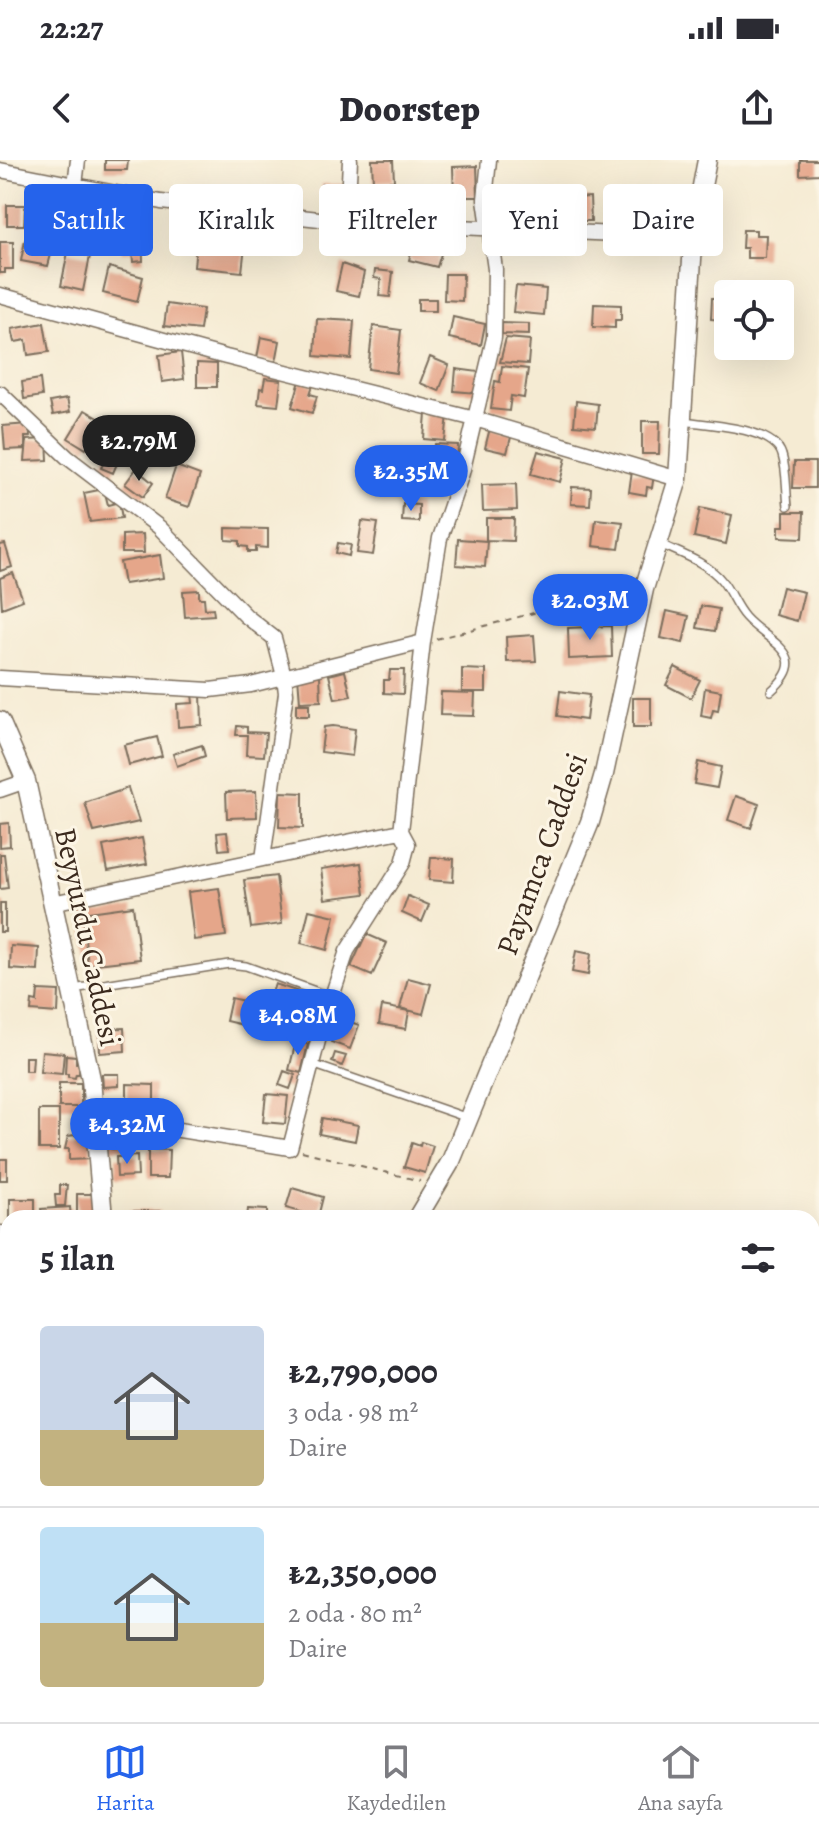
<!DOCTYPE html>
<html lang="tr">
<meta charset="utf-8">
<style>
body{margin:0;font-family:Alegreya,serif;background:#f7f7f7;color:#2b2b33;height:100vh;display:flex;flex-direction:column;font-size:30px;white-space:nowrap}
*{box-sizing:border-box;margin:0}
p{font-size:26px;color:#7c7c81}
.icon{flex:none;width:44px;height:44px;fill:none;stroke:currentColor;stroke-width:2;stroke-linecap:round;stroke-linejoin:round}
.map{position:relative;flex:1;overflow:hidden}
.drawer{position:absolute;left:0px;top:1050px;width:820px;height:512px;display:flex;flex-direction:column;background:#fff;border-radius:24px 24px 0 0;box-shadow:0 8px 32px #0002}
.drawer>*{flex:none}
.hud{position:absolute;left:24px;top:24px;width:772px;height:72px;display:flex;gap:16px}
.fabs{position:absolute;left:714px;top:120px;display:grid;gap:16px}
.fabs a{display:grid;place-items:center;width:80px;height:80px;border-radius:8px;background:#fff;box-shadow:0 8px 32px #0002;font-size:40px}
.price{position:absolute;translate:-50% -68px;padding:0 18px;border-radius:28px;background:#2563eb;color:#fff;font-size:26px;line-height:52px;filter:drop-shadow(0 2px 4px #0008)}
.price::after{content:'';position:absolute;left:50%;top:48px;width:24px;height:18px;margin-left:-12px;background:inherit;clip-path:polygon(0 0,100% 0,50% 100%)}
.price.current{background:#222;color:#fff}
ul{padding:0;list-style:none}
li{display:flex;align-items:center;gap:24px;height:200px;padding:0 40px}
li+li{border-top:2px solid #e1e1e2}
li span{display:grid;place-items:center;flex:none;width:224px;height:160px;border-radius:8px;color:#555}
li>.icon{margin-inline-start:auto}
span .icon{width:96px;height:96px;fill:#fffc;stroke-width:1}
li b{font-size:34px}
h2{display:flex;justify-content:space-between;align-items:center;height:96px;padding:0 40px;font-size:34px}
.chip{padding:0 28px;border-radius:8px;background:#fff;box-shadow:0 8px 32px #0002;font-size:28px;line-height:72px}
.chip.current{background:#2563eb;color:#fff}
.status{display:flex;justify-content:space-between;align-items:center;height:56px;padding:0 40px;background:#fff;direction:ltr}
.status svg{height:22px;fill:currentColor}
header{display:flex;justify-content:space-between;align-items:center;height:104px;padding:0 40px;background:#fff;font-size:36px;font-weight:800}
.tab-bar{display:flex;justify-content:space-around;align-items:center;height:112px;border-top:2px solid #e1e1e2;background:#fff;font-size:22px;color:#7c7c81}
.tab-bar a{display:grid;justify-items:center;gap:4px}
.tab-bar .current{color:#2563eb}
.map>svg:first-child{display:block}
.building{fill:#e5a68a}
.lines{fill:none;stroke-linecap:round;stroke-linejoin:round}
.service-casing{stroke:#7c6e5d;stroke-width:10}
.minor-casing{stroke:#7c6e5d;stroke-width:17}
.tertiary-casing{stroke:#7c6e5d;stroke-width:21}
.path{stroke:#7c6e5d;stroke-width:2;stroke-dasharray:6 6;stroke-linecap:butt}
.service{stroke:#fff;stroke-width:7}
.minor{stroke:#fff;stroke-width:14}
.tertiary{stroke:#fff;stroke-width:18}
.labels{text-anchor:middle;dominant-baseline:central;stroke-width:6;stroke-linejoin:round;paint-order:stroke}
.street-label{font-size:30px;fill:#3b2a1e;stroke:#fcf5e5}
</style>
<div class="status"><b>22:27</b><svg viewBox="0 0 49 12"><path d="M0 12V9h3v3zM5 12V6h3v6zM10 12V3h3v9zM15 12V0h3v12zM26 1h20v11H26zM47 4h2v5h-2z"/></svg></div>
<header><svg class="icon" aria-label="back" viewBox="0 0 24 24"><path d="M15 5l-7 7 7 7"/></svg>Doorstep<svg class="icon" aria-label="share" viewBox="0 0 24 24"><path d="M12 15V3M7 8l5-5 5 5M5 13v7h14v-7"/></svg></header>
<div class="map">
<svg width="819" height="1562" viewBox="0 0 819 1562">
<rect width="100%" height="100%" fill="#fcf5e5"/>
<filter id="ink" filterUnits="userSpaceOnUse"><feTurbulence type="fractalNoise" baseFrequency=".0125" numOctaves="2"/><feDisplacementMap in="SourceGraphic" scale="16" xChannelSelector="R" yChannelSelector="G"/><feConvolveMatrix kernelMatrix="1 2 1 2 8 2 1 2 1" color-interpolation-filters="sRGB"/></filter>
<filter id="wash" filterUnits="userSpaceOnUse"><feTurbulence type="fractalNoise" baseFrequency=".006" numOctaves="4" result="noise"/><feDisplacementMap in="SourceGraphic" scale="32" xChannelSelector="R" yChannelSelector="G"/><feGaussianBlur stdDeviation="1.8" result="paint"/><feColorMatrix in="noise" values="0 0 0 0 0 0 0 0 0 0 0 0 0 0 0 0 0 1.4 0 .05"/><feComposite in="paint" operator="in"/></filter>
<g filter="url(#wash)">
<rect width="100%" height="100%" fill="#f5ebd3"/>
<g id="blocks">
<path class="building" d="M105,0H128L127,10H105Z
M372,0H393L394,21L373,22Z
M800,0H819V14L800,15Z
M477,6L478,37H454L453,7Z
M322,24H344V47H322Z
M496,34L521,35L523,60L496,59Z
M590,37L591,61H556L555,39Z
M461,39L462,56H454L453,40Z
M115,40H124L123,67H115Z
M30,41L49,42V67H53V78L43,77V69L29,68Z
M91,44L92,73L66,74L65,45Z
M7,45H25L24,65H7Z
M198,63L247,68L242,112L194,107Z
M357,66L387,70L386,76L378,75L376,89L354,86Z
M142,67L143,101L133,102L132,91L122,92L121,68Z
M743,70H756V75H766L765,98H747V88H742Z
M415,77L444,84L437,107L409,100Z
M25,80L53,86L48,106L21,101Z
M0,82H13V109H5V113H0Z
M68,92L90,96L83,131L61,126Z
M342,104L364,112L359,136L336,131Z
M109,107L143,117L137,142L103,133Z
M375,110L393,112L390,137L379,136L381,119L374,118Z
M445,114H463L462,141L444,140Z
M516,126L546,129L544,155L513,152Z
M712,138H728V160L711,159Z
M418,139H436V151H418Z
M167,144L203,149L200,170L164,166Z
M594,144L621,145V160H615V168L593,167Z
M453,157L485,164L481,185L449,178Z
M317,159L354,161L351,199L315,196Z
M44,163L49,192L28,195L26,180L15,182L12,169Z
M502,163L529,164V175L502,174Z
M373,166L401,170L396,213L368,209Z
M261,177L280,181L276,202L257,198Z
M506,178L530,180L528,204L500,202Z
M181,192L184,219L162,222L159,195Z
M430,197L449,205L439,231L420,223Z
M197,203L217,204V227H197Z
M502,206L528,209L524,238L511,236L509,251L491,249L495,221L500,222Z
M456,209L479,212L477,233L454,231Z
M265,218L281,220L278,246L258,244L260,228L263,229Z
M40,219L42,236L24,239L22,222Z
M300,221L313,225L310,234L317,236L312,253L292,247Z
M67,239L70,252L53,255L50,242Z
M576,241L598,244L596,267L574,265Z
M85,250L102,260L86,289L68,278Z
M426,253L448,255L445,281L424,279Z
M642,261H660L659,294H642Z
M29,264L30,277H25V289L5,290L3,266Z
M490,268L512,273L507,293L485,288Z
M47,279L48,300L25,301L27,280Z
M435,284L458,285L457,307H434Z
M538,291L566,298L560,322L531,314Z
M107,294L119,299L113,313L101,308Z
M794,302H815V328H793Z
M176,306L200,315L189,347L165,339Z
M413,308L439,309L438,335L412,334Z
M136,309L153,323L143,337L125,324Z
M632,311L654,314L652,328L647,327L646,335L629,332Z
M516,324L517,350L483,351L482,325Z
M572,327L591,328L590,345L571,344Z
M104,329L108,345L119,342L122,358L90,362L84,333Z
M403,344L419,345V362L402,361Z
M700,348L732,355L726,384L694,377Z
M784,352H804L803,378L779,377V366H784Z
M486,358H514L513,381L486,380Z
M596,359L623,362L619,389L593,386Z
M362,361L378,363L373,395L357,393Z
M226,368L268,369V388L256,387V392H248V387L240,386V381L226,380Z
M143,374L144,393H122V375Z
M458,379L487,381L485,407L456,405Z
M338,383L351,385L349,396L336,393Z
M5,384L12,407L0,411V385Z
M160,395L163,418L124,424L120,402Z
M13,413L23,440L2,448L0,418Z
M782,427L804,432L797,461L775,455Z
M199,430V438H204L205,449L213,448L214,455L185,457L183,431Z
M701,446L719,449L715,471L697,468Z
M667,451L689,456L683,483L661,478Z
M611,466L612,497L569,499L568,468Z
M534,475L536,501L507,502L506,477Z
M675,507L700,520L691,538L666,525Z
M462,509L486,510V532H462Z
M390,510H404L403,534L384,533V520H389Z
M345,511L351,536L335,539L329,515Z
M320,515L321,541L300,542L298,516Z
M705,528L721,531L718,551L713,550L711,558L701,556Z
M560,531L589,535L586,560L557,556Z
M441,532L475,533L474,556L440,555Z
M192,534H201L202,565L178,567L177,544L193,543Z
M633,538H651V567H633Z
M296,544H309V556H296Z
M237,566L247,567V572L266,573L264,596L246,595L247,575H236Z
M333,566L355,569L352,596L321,592L324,567Z
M157,577L162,596L129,605L124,585Z
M202,585L205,596L177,606L173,594Z
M698,602L721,607L717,628L694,624Z
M128,628L139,662L94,672L85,643Z
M256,631L257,657L227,658L226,632Z
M280,632L303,633V668L279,667Z
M736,636L759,644L751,668L728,660Z
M9,663L10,686L0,687V664Z
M227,672L229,689L219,690L217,673Z
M142,678L147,704L108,711L103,686Z
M0,694H4L8,728L0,729Z
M431,697L454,699L453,722L429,720Z
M361,703L365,734L325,739L321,709Z
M276,716L282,764L251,768L244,720Z
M219,728L226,776L194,780L188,732Z
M408,736L429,745L422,762L402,753Z
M0,743H5V772H0Z
M133,746L140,799L88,805L82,753Z
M309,750L335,756L327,790L301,783Z
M366,774L387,783L372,816L351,807Z
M11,786L39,788L38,811L10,809Z
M576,791L591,794L588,815L572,812Z
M408,818L431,824L423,854L400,848Z
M275,824L299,832L290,856L284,854L278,870L261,864Z
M38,830L59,831L58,853L31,851L32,841L37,842Z
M231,838L256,844L251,867L226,861Z
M382,846L409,851L406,869L379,864Z
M340,858L359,865L350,889L331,882Z
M124,868L125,891L100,893L99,869Z
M296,881L308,884L301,913L289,910Z
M42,891L64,893L62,914L40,912Z
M335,893L346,896L342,906L332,902Z
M66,895L76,896V903H80L79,914H76L75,918L68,917V914H65Z
M25,897H33L32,911H25Z
M284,911L295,915L290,929L279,925Z
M102,914H119V926L103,927Z
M59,923H81V947H59Z
M127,924L154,925V943L145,942V953L127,952Z
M266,934L288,936L285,964L263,962Z
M39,950H59V989H39Z
M322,958L358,965L355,981L319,974Z
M129,962L130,988L112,989L110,963Z
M83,966H90L91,999L69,1000V989H65L68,976L75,975L80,969H84Z
M421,982L433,986L425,1013L404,1007L412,983L420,986Z
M148,989L169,990L168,1018H148Z
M137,996L138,1016L117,1017L116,997Z
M0,999H7V1020H0Z
M60,1025H67L65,1046H56L55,1035H60Z
M292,1028L323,1037L318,1057L286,1048Z
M77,1034H98V1056L77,1057Z
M10,1039H35V1058H10Z
M70,1047L71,1058H42L41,1049Z
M248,1049L267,1050V1058H247Z
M129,1051H160V1058H128Z
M0,1084L8,1085V1104L0,1102Z
M0,1125L8,1126V1147L0,1146Z
M0,1156L8,1158L1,1186H0Z
M1,1243L8,1244V1272L0,1271Z
M0,1302L6,1303L4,1325H0Z
M4,1391L8,1392V1416L0,1414Z"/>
</g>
</g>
<g filter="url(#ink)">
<use href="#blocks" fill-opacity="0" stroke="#7c6e5d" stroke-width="2"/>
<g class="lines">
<g class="service-casing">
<path id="service" d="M683,261C708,265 774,267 782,295C787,311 786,330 788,346
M658,383C679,393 707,402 722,421C731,432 735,446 745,457C768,483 814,494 771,531
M73,829L229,804L246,806L332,837
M312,904L468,958
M0,1395L8,1378"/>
</g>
<g class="minor-casing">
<path id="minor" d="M0,10L161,42L347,62L638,75L694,68
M75,25L78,0
M347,62L350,0
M0,135L226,197L475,259L678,319
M0,233L67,297L159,367L246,456L274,478L284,516L286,533L263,699L52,743
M0,518L210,530L251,525L423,482L440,378L462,313L494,178L495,109L485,39L489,0
M0,630L26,621
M263,699L401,671L423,482
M93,956L290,988L320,873L347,791L403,703L408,684L401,671
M0,1073L8,1074
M0,1227L8,1226"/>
</g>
<g class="tertiary-casing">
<path id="tertiary" d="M0,561L26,621L91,919L103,1058
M417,1058L451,1001L590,662L604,614L644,429L678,319L694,68L707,0
M0,1445L8,1449
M213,1554L227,1562
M300,1554L303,1562"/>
</g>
<path class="path" d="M436,479L586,439L628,432
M302,991L420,1021
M391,1562L403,1554"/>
<use href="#service" class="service"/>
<use href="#minor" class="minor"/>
<use href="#tertiary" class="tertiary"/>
</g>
</g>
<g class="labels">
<g class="street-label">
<text transform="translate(542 694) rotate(-70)">Payamca Caddesi</text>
<text transform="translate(88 777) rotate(78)">Beyyurdu Caddesi</text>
</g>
</g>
</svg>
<div class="fabs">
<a><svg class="icon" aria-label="locate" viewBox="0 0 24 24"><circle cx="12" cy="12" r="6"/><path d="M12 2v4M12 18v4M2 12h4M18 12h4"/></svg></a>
</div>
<b class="price current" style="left:139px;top:323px">₺2.79M</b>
<b class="price" style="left:411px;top:353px">₺2.35M</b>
<b class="price" style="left:590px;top:482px">₺2.03M</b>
<b class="price" style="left:298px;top:897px">₺4.08M</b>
<b class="price" style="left:127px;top:1006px">₺4.32M</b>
<div class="hud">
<a class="chip current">Satılık</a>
<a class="chip">Kiralık</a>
<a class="chip">Filtreler</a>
<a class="chip">Yeni</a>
<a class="chip">Daire</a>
</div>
<section class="drawer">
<h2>5 ilan<svg class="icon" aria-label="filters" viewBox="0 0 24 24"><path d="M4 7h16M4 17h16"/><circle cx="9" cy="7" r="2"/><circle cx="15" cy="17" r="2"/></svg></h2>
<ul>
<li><span style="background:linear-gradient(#c9d6e8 65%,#c2b280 0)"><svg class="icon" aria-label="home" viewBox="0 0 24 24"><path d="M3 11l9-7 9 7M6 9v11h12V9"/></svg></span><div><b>₺2,790,000</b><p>3 oda · 98 m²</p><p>Daire</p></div></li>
<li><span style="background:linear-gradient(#bfe0f5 60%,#c2b280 0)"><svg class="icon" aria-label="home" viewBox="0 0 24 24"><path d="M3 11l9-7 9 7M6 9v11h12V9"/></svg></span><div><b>₺2,350,000</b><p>2 oda · 80 m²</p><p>Daire</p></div></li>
</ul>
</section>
</div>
<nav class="tab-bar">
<a class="current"><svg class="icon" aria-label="map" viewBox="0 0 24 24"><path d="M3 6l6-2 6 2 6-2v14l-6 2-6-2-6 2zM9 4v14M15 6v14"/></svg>Harita</a>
<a><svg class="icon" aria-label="saved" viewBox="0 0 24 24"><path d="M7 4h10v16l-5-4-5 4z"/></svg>Kaydedilen</a>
<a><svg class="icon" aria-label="home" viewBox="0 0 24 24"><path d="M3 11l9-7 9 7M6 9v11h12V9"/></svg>Ana sayfa</a>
</nav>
